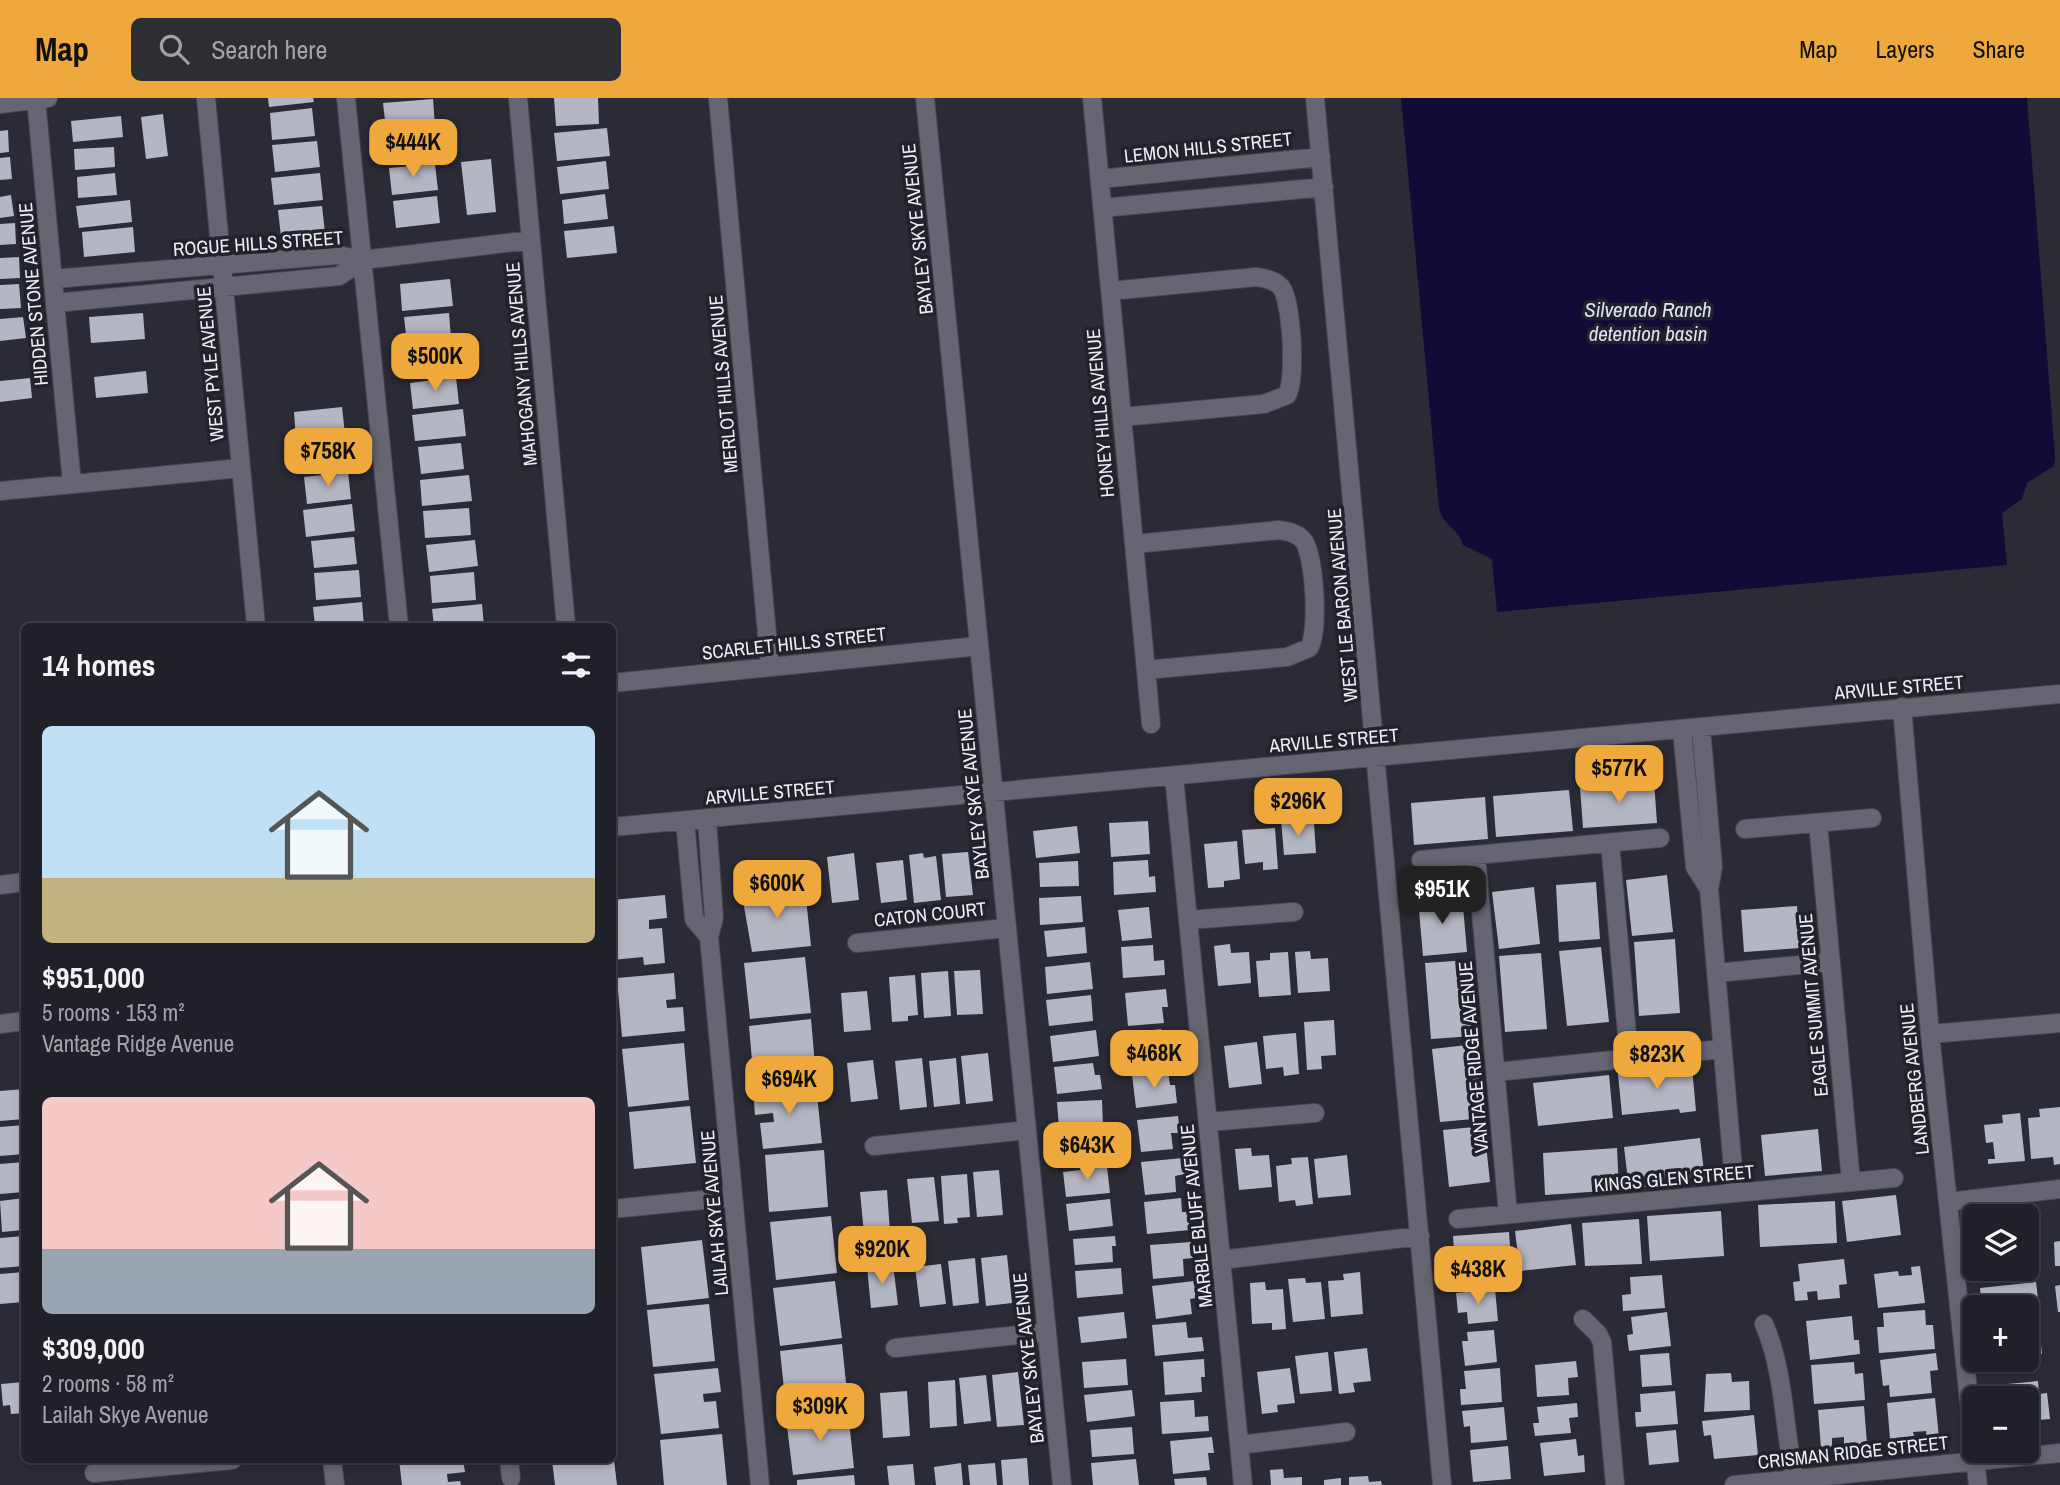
<!DOCTYPE html>
<meta charset="utf-8">
<style>
body{margin:0;font-family:"Archivo Narrow",sans-serif;background:#2d2d34;color:#f1f3f6;height:100vh;display:flex;flex-direction:column;font-size:26px;white-space:nowrap}
*{box-sizing:border-box;margin:0}
p{font-size:23px;color:#a2a3a8}
.icon{flex:none;width:38px;height:38px;fill:none;stroke:currentColor;stroke-width:2;stroke-linecap:round;stroke-linejoin:round}
.map{position:relative;flex:1;overflow:hidden}
.panel{position:absolute;left:21px;top:525px;width:595px;height:840px;display:flex;flex-direction:column;background:#202028;border-radius:10px;box-shadow:0 4px 10px #0003,0 0 0 2px #3d3e45}
.panel>*{flex:none}
.controls{position:absolute;left:1962px;top:1106px;display:grid;gap:14px}
.controls a{display:grid;place-items:center;width:77px;height:77px;border-radius:10px;background:#202028;box-shadow:0 4px 10px #0003,0 0 0 2px #3d3e45;font-size:35px}
.price{position:absolute;translate:-50% -60px;padding:0 16px;border-radius:14px;background:#eea83c;color:#111;font-size:23px;line-height:46px;filter:drop-shadow(0 2px 4px #0008)}
.price::after{content:'';position:absolute;left:50%;top:42px;width:21px;height:16px;margin-left:-10px;background:inherit;clip-path:polygon(0 0,100% 0,50% 100%)}
.price.active{background:#222;color:#fff}
ul{padding:0;list-style:none}
li{display:grid;align-content:center;gap:14px;height:371px;padding:0 21px}
li span{display:grid;place-items:center;height:217px;border-radius:10px;color:#555}
li>.icon{margin-inline-start:auto}
span .icon{width:126px;height:126px;fill:#fffc;stroke-width:1}
li b{font-size:30px}
h2{display:flex;justify-content:space-between;align-items:center;height:84px;padding:0 21px;font-size:30px}
header{display:flex;align-items:center;gap:42px;box-sizing:border-box;height:98px;padding:0 35px;background:#eea83c;color:#111}
header strong{font-size:33px}
nav{display:flex;gap:38px;margin-inline-start:auto;font-size:24px}
.search{width:490px;height:63px;background:#2d2d34;display:flex;align-items:center;gap:18px;box-sizing:border-box;padding:0 24px;border-radius:10px;color:#a2a3a8;font-size:26px}
.map>svg:first-child{display:block}
.water{fill:#120a37}
.building{fill:#b5b6c3}
.lines{fill:none;stroke-linecap:round;stroke-linejoin:round}
.minor-casing{stroke:#484851;stroke-width:20}
.minor{stroke:#666673;stroke-width:18}
.labels{text-anchor:middle;dominant-baseline:central;stroke-width:7;stroke-linejoin:round;paint-order:stroke}
.street-label{font-size:19px;fill:#ededf4;stroke:#21222c}
.water-label{font-size:21px;font-style:italic;fill:#e0e1f1;stroke:#21222c}
</style>
<header>
<strong>Map</strong>
<div class="search"><svg class="icon" aria-label="search" viewBox="0 0 24 24"><circle cx="10" cy="10" r="6"/><path d="M15 15l6 6"/></svg>Search here</div>
<nav><a>Map</a><a>Layers</a><a>Share</a></nav>
</header>
<div class="map">
<svg width="2060" height="1387" viewBox="0 0 2060 1387">
<rect width="100%" height="100%" fill="#2b2b36"/>
<path class="water" d="M1401,0H2027L2055,359L2054,368L2027,385L2022,401L2002,415L2007,467L1497,514L1492,461L1463,447C1459,431 1443,428 1439,410Z"/>
<path class="building" d="M268,0H313L314,4L269,9Z
M554,0H598L599,26L556,28Z
M433,1L435,27L386,31L383,5Z
M312,10L315,38L272,42L270,15Z
M163,16L168,58L146,61L141,19Z
M121,18L123,39L73,44L71,23Z
M607,30L610,58L557,63L554,35Z
M8,32L9,54L0,55V33Z
M431,33L434,60L390,64L387,38Z
M317,43L320,69L275,74L272,47Z
M114,49L115,69L75,72L74,51Z
M10,59L12,81L0,82V60Z
M491,61L496,114L467,117L461,64Z
M606,63L609,91L560,96L557,69Z
M435,66L438,92L392,97L389,70Z
M115,75L117,97L78,100L77,79Z
M320,75L323,102L274,107L271,80Z
M605,96L608,121L564,126L562,102Z
M11,97L14,118L0,120V99Z
M437,98L440,125L396,130L393,103Z
M130,102L132,124L79,130L76,108Z
M322,108L325,135L281,139L278,112Z
M15,125L16,146L0,147V126Z
M614,128L617,155L567,160L564,133Z
M133,129L135,154L84,159L82,134Z
M19,159L20,180L0,181V160Z
M450,181L453,208L402,213L400,186Z
M19,186L21,210L0,211V187Z
M143,215L145,241L91,245L89,219Z
M449,215L451,241L407,245L404,219Z
M23,219L26,240L0,243V221Z
M146,273L148,295L96,300L94,279Z
M456,279L459,306L413,311L410,285Z
M30,280L32,300L0,304V283Z
M342,309L345,336L296,341L294,314Z
M463,311L466,338L415,343L412,317Z
M346,342L348,369L303,373L301,346Z
M461,345L464,371L421,376L418,349Z
M348,374L351,401L307,406L304,379Z
M469,377L472,403L422,408L420,382Z
M352,406L355,433L306,439L303,412Z
M469,410L471,437L425,440L423,413Z
M354,439L357,466L314,470L311,443Z
M475,442L478,468L429,474L426,447Z
M359,472L361,499L316,502L314,475Z
M474,474L476,502L432,505L430,478Z
M362,504L364,528H315L313,509Z
M482,506L484,528H434L432,511Z
M1654,683L1657,725L1583,730L1580,689Z
M1569,692L1573,733L1496,739L1493,698Z
M1485,699L1488,741L1414,747L1411,705Z
M1291,721L1292,726L1314,725L1316,755L1284,757L1281,722Z
M1148,723L1150,756L1111,759L1109,725Z
M1077,728L1080,755L1036,760L1033,733Z
M1275,730L1278,771L1263,772V764L1245,766L1242,732Z
M1237,743L1240,781L1224,783V789L1208,790L1204,746Z
M968,754L973,797L946,799L942,756Z
M854,755L859,802L832,805L827,759Z
M923,755L924,760L936,758L941,802L914,805L909,757Z
M903,762L907,802L881,805L876,765Z
M1148,762L1149,779L1155,778L1156,794L1114,797L1113,764Z
M1078,763L1079,788L1040,789L1039,765Z
M1667,777L1673,834L1632,838L1626,782Z
M1596,784L1600,841L1559,844L1556,787Z
M1534,789L1540,846L1499,851L1492,794Z
M805,791L811,848L752,854L742,797Z
M665,797L667,820L649,822V831L662,830L665,865L644,867L643,859L612,862V802Z
M1462,797L1467,854L1423,858L1418,801Z
M1081,798L1083,824L1040,827L1039,800Z
M1797,808L1800,850L1744,854L1741,812Z
M1149,809L1152,840L1122,843L1118,812Z
M1085,829L1087,855L1047,859L1044,833Z
M1675,841L1680,915L1639,918L1634,844Z
M1230,846L1231,855L1249,854L1251,885L1218,888L1214,848Z
M1153,847L1154,863L1164,862L1165,877L1123,880L1121,849Z
M1601,849L1609,924L1567,928L1559,853Z
M1310,853L1311,861L1328,860L1330,893L1298,895L1295,854Z
M1288,854L1291,897L1259,899L1256,863L1270,862V855Z
M1541,855L1547,931L1505,934L1499,858Z
M805,859L811,915L750,921L744,865Z
M1469,862L1474,938L1431,941L1425,865Z
M1090,864L1093,891L1047,896L1045,869Z
M980,872L983,916L957,917L954,873Z
M948,873L951,918L924,920L921,875Z
M674,875L676,901L666,902L667,910L683,909L685,933L622,939L617,880Z
M915,877L918,917L908,918V923L892,924L889,879Z
M1166,891L1168,909H1162L1164,925L1128,928L1125,895Z
M867,893L871,932L844,934L841,895Z
M1091,897L1093,923L1049,928L1046,902Z
M811,921L816,979L754,985L749,928Z
M1334,922L1336,957L1321,958L1322,971L1307,972L1304,924Z
M1161,931L1163,947L1171,946L1173,963L1132,967L1128,935Z
M1096,932L1099,958L1053,964L1050,938Z
M1296,935L1299,976L1284,978L1283,969L1266,971L1263,938Z
M1257,944L1262,986L1229,990L1224,948Z
M684,945L689,1002L628,1009L622,951Z
M1476,946L1484,1020L1440,1024L1432,951Z
M988,955L993,1003L966,1006L961,958Z
M922,960L927,1009L900,1012L895,963Z
M956,960L960,1006L934,1009L929,963Z
M873,962L878,1001L851,1004L847,965Z
M1093,965L1095,977H1100L1102,991L1057,996L1054,969Z
M1692,969L1696,1013L1680,1015L1679,1011L1622,1017L1618,976Z
M1168,973L1170,987H1175L1177,1005L1136,1010L1132,977Z
M1609,977L1613,1020L1538,1028L1533,985Z
M816,987L822,1045L763,1051L760,1025L774,1024L773,1015L755,1017L753,993Z
M24,991V1021L0,1023V993Z
M1102,1002L1103,1028L1059,1031L1057,1004Z
M690,1008L696,1065L634,1071L629,1014Z
M2060,1009V1066L2054,1067L2053,1059L2031,1061L2028,1020L2040,1019L2039,1011Z
M2020,1015L2025,1063L1988,1066V1061H1995L1993,1044L1986,1045L1984,1027L2003,1025L2002,1017Z
M1178,1018L1180,1035H1171L1173,1051L1141,1054L1137,1022Z
M24,1027V1056L0,1058V1029Z
M1484,1028L1490,1084L1449,1089L1443,1032Z
M1818,1031L1822,1073L1765,1078L1761,1037Z
M1110,1032L1112,1058L1064,1063L1062,1037Z
M1700,1040L1705,1082L1629,1091L1624,1049Z
M1251,1050L1252,1058L1269,1057L1272,1089L1239,1092L1235,1051Z
M1617,1050L1619,1092L1545,1097L1543,1055Z
M824,1052L828,1109L769,1114L765,1057Z
M1347,1057L1351,1097L1318,1100L1314,1061Z
M1308,1059L1313,1106L1296,1108L1295,1102L1279,1104L1276,1068L1292,1066L1291,1060Z
M1183,1060L1185,1076L1175,1078L1176,1094L1145,1097L1141,1064Z
M24,1064V1094L0,1096V1066Z
M1107,1069L1110,1095L1066,1099L1063,1074Z
M999,1072L1003,1117L977,1119L973,1074Z
M967,1076L970,1119L957,1120L958,1125L944,1126L941,1078Z
M934,1079L939,1123L912,1125L907,1081Z
M887,1092L890,1134L864,1136L860,1094Z
M1896,1097L1901,1137L1847,1144L1842,1103Z
M24,1100V1132L2,1134L0,1103Z
M1181,1100L1182,1114H1188L1190,1132L1147,1136L1144,1104Z
M1110,1101L1113,1128L1069,1133L1066,1106Z
M1835,1103L1837,1145L1760,1149L1758,1107Z
M1721,1113L1724,1158L1650,1163L1647,1118Z
M831,1118L837,1175L776,1182L770,1124Z
M1639,1121L1642,1166L1585,1168L1582,1125Z
M1571,1126L1576,1167L1520,1173L1515,1133Z
M2026,1132H2029L2033,1171H2026Z
M1509,1134L1512,1177L1456,1181L1453,1138Z
M24,1138V1168L0,1170V1140Z
M1115,1138L1116,1148H1112L1113,1164L1075,1167L1073,1141Z
M702,1142L709,1200L647,1207L641,1149Z
M2060,1143V1168H2055L2054,1144Z
M1191,1144L1193,1160L1183,1161L1184,1178L1153,1181L1150,1147Z
M1007,1157L1012,1205L986,1208L981,1160Z
M975,1160L979,1205L953,1208L948,1163Z
M1844,1161L1847,1186L1839,1187L1840,1200L1818,1202L1817,1193L1807,1194L1808,1202L1795,1203L1793,1184L1800,1183L1798,1166Z
M893,1166L898,1207L871,1210L867,1169Z
M941,1166L946,1206L920,1209L915,1169Z
M1920,1168L1925,1205L1878,1210L1874,1176L1898,1173L1899,1178L1912,1177L1911,1169Z
M1121,1170L1123,1196L1077,1200L1075,1173Z
M1984,1171H2014V1173L1984,1176Z
M24,1174V1204L0,1206V1176Z
M1360,1174L1363,1216L1331,1219L1328,1183L1344,1182L1343,1176Z
M1662,1177L1665,1210L1623,1213L1622,1197L1631,1196L1630,1179Z
M1305,1180L1306,1185L1321,1184L1325,1221L1293,1224L1288,1181Z
M835,1183L842,1240L780,1248L773,1190Z
M1194,1183L1196,1200L1190,1201L1192,1216L1156,1221L1152,1188Z
M1265,1184L1266,1192L1283,1191L1286,1231L1272,1232V1225L1252,1226L1250,1185Z
M2036,1184L2039,1209L2031,1210L2032,1224L2026,1225V1209H1982L1980,1190Z
M2060,1187V1214H2058L2055,1188Z
M1495,1191L1498,1223L1468,1226L1467,1214L1458,1215L1456,1195Z
M709,1206L715,1263L653,1269L647,1212Z
M1925,1212L1926,1227H1933L1935,1251L1879,1255L1877,1229H1884L1883,1215Z
M1124,1214L1127,1240L1081,1245L1078,1219Z
M1667,1214L1671,1248L1629,1253L1627,1237L1633,1236L1631,1219Z
M1852,1218L1854,1242H1859L1860,1256L1810,1262L1806,1223Z
M1186,1224L1188,1240L1202,1239L1204,1253L1155,1258L1152,1227Z
M2039,1229L2042,1256H2037L2038,1268L1988,1273L1987,1262H2026V1230Z
M1494,1232L1497,1264L1465,1268L1462,1243H1468L1467,1234Z
M842,1246L848,1304L786,1310L780,1253Z
M1367,1250L1371,1283L1353,1285L1355,1294L1339,1296L1334,1254Z
M1328,1254L1332,1293L1300,1296L1295,1258Z
M1669,1255L1672,1287L1642,1289L1640,1257Z
M1936,1255L1938,1272L1930,1273L1932,1295L1890,1299L1889,1287L1883,1288L1880,1262Z
M1126,1261L1128,1287L1084,1290L1082,1264Z
M1204,1261L1205,1279H1201L1202,1294L1165,1297L1163,1264Z
M1576,1263L1578,1279L1568,1280L1569,1297L1537,1299L1535,1267Z
M1854,1264L1855,1276L1863,1275L1865,1302L1814,1306L1811,1267Z
M718,1270L721,1294L703,1296L704,1304L716,1303L719,1330L661,1336L654,1276Z
M1290,1270L1295,1305L1277,1307L1278,1314L1262,1316L1257,1274Z
M1500,1270L1502,1304L1461,1307L1460,1291H1466L1464,1273Z
M1018,1274L1024,1327L997,1329L992,1277Z
M1731,1275L1732,1284L1749,1283L1750,1312L1704,1314L1706,1276Z
M986,1277L991,1323L964,1326L959,1280Z
M955,1282L957,1328L930,1330L928,1284Z
M2038,1283L2039,1296L2047,1295L2050,1321L2026,1323V1300H1998L1997,1287Z
M24,1284V1315L11,1316L10,1307L3,1308L1,1286Z
M1132,1292L1135,1318L1087,1324L1084,1297Z
M907,1293L910,1338L883,1340L880,1295Z
M1675,1293L1678,1326L1636,1329L1635,1314H1641L1640,1296Z
M1935,1300L1939,1340L1927,1341L1926,1333L1913,1334L1914,1338L1890,1341L1887,1305Z
M1194,1302L1195,1319L1208,1318L1209,1333L1162,1336L1160,1304Z
M1577,1305L1578,1319L1569,1320L1571,1335L1535,1338L1533,1325H1539L1537,1309Z
M1864,1308L1867,1346L1844,1348V1339L1832,1340V1349L1821,1350L1818,1312Z
M1504,1309L1507,1342L1471,1345L1470,1328L1464,1329L1462,1313Z
M848,1313L854,1370L793,1377L786,1320Z
M1754,1317L1758,1357L1714,1361L1711,1337L1704,1338L1702,1323Z
M1132,1329L1134,1356L1092,1359L1090,1332Z
M1676,1332L1679,1364L1649,1367L1646,1335Z
M722,1336L727,1387H664L660,1342Z
M1212,1339L1214,1355H1208L1210,1372L1173,1376L1170,1343Z
M1576,1341L1578,1358L1584,1357L1585,1374L1544,1378L1540,1345Z
M1508,1348L1511,1381L1473,1384L1470,1352Z
M1027,1360L1029,1387H1003L1001,1362Z
M1136,1361L1139,1387H1093L1091,1365Z
M399,1362H463L465,1374L447,1376L448,1384L460,1383L461,1387H402Z
M552,1362H614L617,1387H555Z
M961,1365L963,1387H936L934,1369Z
M995,1365L997,1387H970L968,1367Z
M913,1366L915,1387H889L887,1368Z
M1283,1371L1284,1380L1302,1379V1387H1271L1270,1372Z
M854,1377L855,1387H797V1382Z
M1368,1378L1369,1384L1381,1383L1382,1387H1349V1379Z
M1206,1379L1207,1387H1175L1174,1381Z
M1341,1380V1387H1324V1382Z"/>
<g class="lines">
<g class="minor-casing">
<path id="minor" d="M206,0L256,528
M346,0L399,528
M518,0L566,528
M718,0L770,569
M925,0L1062,1387
M1092,0L1151,626
M1315,0L1442,1387
M36,1L72,386
M0,6L48,0
M1100,81L1321,59
M1102,110L1324,89
M53,181L338,157L363,162L531,142
M1110,193L1256,179C1266,180 1274,182 1281,189C1292,203 1296,282 1287,297L1264,306L1122,319
M55,205L339,178L363,162
M0,393L241,370
M1134,446L1279,432C1288,433 1297,435 1303,442C1315,457 1319,535 1309,550L1287,559L1146,572
M612,585L979,548
M1902,609L1930,936L1974,1349
M1701,630L1713,769L1709,791L1735,1095
M1682,632L1695,769L1709,791
M1174,678L1243,1387
M707,721L714,820L709,839L760,1387
M685,723L694,821L709,839
M1818,725L1851,1084
M612,729L2060,596
M1745,731L1872,720
M1610,745L1629,959
M1476,757L1508,1116
M1421,762L1660,740
M0,787L24,784
M1188,822L1294,814
M857,845L1007,830
M1716,875L1831,864
M0,926L24,923
M1930,936L2060,925
M1496,974L1722,951
M1208,1024L1315,1015
M874,1048L1027,1032
M1948,1104L2060,1091
M612,1111L733,1099
M1458,1121L1894,1080
M1221,1162L1420,1138
M1583,1221L1598,1236L1602,1244L1615,1387
M1764,1226C1786,1277 1783,1333 1796,1387
M895,1250L1047,1234
M1239,1347L1346,1334
M1974,1353L1978,1387
M332,1362L335,1387
M509,1362L511,1380
M94,1375L232,1362
M1734,1387L2060,1355"/>
</g>
<use href="#minor" class="minor"/>
</g>
<g class="labels">
<g class="street-label">
<text transform="translate(1208 49) rotate(-6)">LEMON HILLS STREET</text>
<text transform="translate(917 131) rotate(-96)">BAYLEY SKYE AVENUE</text>
<text transform="translate(258 145) rotate(-4)">ROGUE HILLS STREET</text>
<text transform="translate(33 196) rotate(-95)">HIDDEN STONE AVENUE</text>
<text transform="translate(210 266) rotate(-95)">WEST PYLE AVENUE</text>
<text transform="translate(521 266) rotate(-95)">MAHOGANY HILLS AVENUE</text>
<text transform="translate(723 286) rotate(-95)">MERLOT HILLS AVENUE</text>
<text transform="translate(1100 315) rotate(-95)">HONEY HILLS AVENUE</text>
<text transform="translate(1342 507) rotate(-95)">WEST LE BARON AVENUE</text>
<text transform="translate(794 545) rotate(-6)">SCARLET HILLS STREET</text>
<text transform="translate(1899 589) rotate(-5)">ARVILLE STREET</text>
<text transform="translate(1334 642) rotate(-5)">ARVILLE STREET</text>
<text transform="translate(770 694) rotate(-5)">ARVILLE STREET</text>
<text transform="translate(973 696) rotate(-96)">BAYLEY SKYE AVENUE</text>
<text transform="translate(930 816) rotate(-6)">CATON COURT</text>
<text transform="translate(1813 907) rotate(-95)">EAGLE SUMMIT AVENUE</text>
<text transform="translate(1473 959) rotate(-95)">VANTAGE RIDGE AVENUE</text>
<text transform="translate(1914 981) rotate(-96)">LANDBERG AVENUE</text>
<text transform="translate(1674 1080) rotate(-5)">KINGS GLEN STREET</text>
<text transform="translate(714 1115) rotate(-95)">LAILAH SKYE AVENUE</text>
<text transform="translate(1196 1118) rotate(-96)">MARBLE BLUFF AVENUE</text>
<text transform="translate(1028 1260) rotate(-96)">BAYLEY SKYE AVENUE</text>
<text transform="translate(1853 1354) rotate(-6)">CRISMAN RIDGE STREET</text>
</g>
<g class="water-label">
<text x="1648" y="211">Silverado Ranch<tspan x="1648" dy="24">detention basin</tspan></text>
</g>
</g>
</svg>
<div class="controls">
<a><svg class="icon" aria-label="layers" viewBox="0 0 24 24"><path d="M12 4l9 5-9 5-9-5zM3 14l9 5 9-5"/></svg></a>
<a>+</a>
<a>−</a>
</div>
<b class="price" style="left:413px;top:81px">$444K</b>
<b class="price" style="left:435px;top:295px">$500K</b>
<b class="price" style="left:328px;top:390px">$758K</b>
<b class="price" style="left:1619px;top:707px">$577K</b>
<b class="price" style="left:1298px;top:740px">$296K</b>
<b class="price" style="left:777px;top:822px">$600K</b>
<b class="price active" style="left:1442px;top:828px">$951K</b>
<b class="price" style="left:1154px;top:992px">$468K</b>
<b class="price" style="left:1657px;top:993px">$823K</b>
<b class="price" style="left:789px;top:1018px">$694K</b>
<b class="price" style="left:1087px;top:1084px">$643K</b>
<b class="price" style="left:882px;top:1188px">$920K</b>
<b class="price" style="left:1478px;top:1208px">$438K</b>
<b class="price" style="left:820px;top:1345px">$309K</b>
<section class="panel">
<h2>14 homes<svg class="icon" aria-label="filters" viewBox="0 0 24 24"><path d="M4 7h16M4 17h16"/><circle cx="9" cy="7" r="2"/><circle cx="15" cy="17" r="2"/></svg></h2>
<ul>
<li><span style="background:linear-gradient(#bfe0f5 70%,#c2b280 0)"><svg class="icon" aria-label="home" viewBox="0 0 24 24"><path d="M3 11l9-7 9 7M6 9v11h12V9"/></svg></span><div><b>$951,000</b><p>5 rooms · 153 m²</p><p>Vantage Ridge Avenue</p></div></li>
<li><span style="background:linear-gradient(#f6c9c9 70%,#9aa5b1 0)"><svg class="icon" aria-label="home" viewBox="0 0 24 24"><path d="M3 11l9-7 9 7M6 9v11h12V9"/></svg></span><div><b>$309,000</b><p>2 rooms · 58 m²</p><p>Lailah Skye Avenue</p></div></li>
</ul>
</section>
</div>
